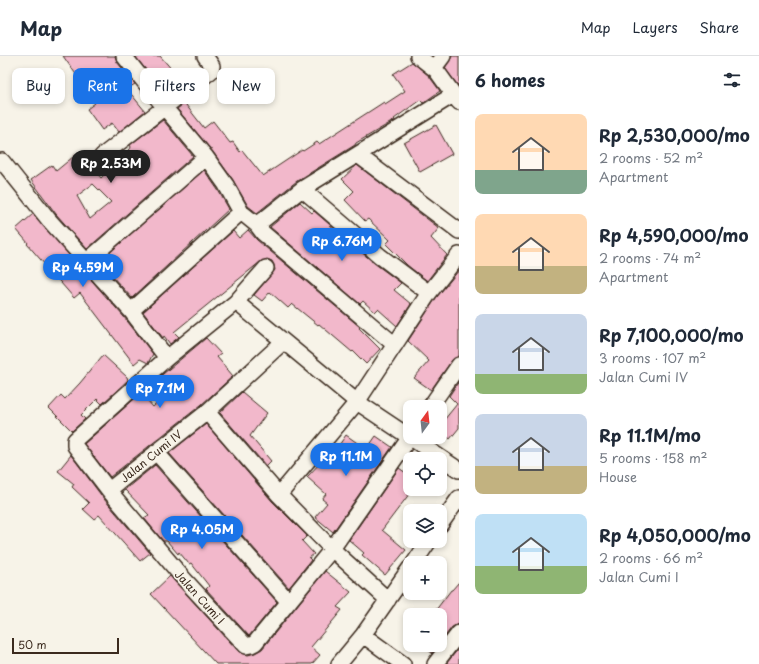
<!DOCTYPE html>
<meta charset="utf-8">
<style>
body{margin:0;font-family:"Playpen Sans",sans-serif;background:#f2f2f3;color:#1f2937;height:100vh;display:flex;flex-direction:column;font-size:15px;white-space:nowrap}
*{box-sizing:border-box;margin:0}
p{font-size:13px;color:#747a83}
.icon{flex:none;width:22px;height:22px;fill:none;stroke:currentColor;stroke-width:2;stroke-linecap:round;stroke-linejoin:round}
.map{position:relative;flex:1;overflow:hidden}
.panel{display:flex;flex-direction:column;background:#fff;width:300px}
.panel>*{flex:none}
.guide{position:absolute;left:12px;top:12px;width:380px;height:36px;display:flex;gap:8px}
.needle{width:26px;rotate:15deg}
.fabs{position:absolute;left:403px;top:344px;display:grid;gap:8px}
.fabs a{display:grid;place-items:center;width:44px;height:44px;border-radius:8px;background:#fff;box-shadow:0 2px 6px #0003;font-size:20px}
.scale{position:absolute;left:12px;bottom:10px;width:107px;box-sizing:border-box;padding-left:4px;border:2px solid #3b2a1e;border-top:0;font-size:11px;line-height:14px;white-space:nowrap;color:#3b2a1e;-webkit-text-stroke:3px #f7f3e8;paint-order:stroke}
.price{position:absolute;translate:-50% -34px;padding:0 9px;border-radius:14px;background:#1a73e8;color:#fff;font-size:13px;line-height:26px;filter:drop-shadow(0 1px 2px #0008)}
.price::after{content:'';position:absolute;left:50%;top:24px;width:12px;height:9px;margin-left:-6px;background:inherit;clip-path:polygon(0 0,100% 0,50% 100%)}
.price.active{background:#222;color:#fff}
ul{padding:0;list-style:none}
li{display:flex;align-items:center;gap:12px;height:100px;padding:0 16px}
li span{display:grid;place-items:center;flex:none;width:112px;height:80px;border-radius:8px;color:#555}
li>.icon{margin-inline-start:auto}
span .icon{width:48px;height:48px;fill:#fffc;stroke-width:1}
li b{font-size:17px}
h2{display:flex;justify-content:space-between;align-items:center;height:48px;padding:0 16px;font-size:17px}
.pill{padding:0 14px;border-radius:8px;background:#fff;box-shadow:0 2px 6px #0003;font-size:14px;line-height:36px}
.pill.active{background:#1a73e8;color:#fff}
header{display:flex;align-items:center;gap:24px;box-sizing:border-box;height:56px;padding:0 20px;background:#fff;border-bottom:1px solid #e0e1e3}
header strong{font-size:19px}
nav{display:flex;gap:22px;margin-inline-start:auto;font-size:14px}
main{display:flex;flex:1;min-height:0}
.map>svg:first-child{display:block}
.building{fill:#f2b8cb;stroke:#3b2a1e;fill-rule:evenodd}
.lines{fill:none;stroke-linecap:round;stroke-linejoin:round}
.street-casing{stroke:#3b2a1e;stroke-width:18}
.street{stroke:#f7f3e8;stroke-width:15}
.labels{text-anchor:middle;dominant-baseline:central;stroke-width:3;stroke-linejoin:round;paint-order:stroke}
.street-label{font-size:11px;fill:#3b2a1e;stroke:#f7f3e8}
</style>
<header>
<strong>Map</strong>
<nav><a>Map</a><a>Layers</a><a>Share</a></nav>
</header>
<main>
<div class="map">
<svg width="459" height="608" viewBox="0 0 459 608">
<rect width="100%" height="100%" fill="#f7f3e8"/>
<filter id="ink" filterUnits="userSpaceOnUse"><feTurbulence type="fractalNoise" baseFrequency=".025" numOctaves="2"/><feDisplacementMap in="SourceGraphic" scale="8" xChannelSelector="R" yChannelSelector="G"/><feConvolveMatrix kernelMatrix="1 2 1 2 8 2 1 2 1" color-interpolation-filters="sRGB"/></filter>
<g filter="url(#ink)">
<path class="building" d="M63,0H115L117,6L135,28L127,33L145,55L119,76L112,67L102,74L87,53L95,47L83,33L85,31Z
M135,0H160L175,17L178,15L184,25L166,39Z
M452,0H459V31L445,12Z
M412,6L429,20L440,35L423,47L420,44L394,63L395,64L356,87L355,89L297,125L257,157L248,150L233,124L213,96L177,53L186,46L187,48L186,49L204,72L213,65L230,87L233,86L240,96L242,94L263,120L302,94L303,95L317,86L319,88L384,46L385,48L405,35L393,18Z
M163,64L193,100L87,193L56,158L31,124L52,109L56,115L79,96L101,122L130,93L131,91L130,89ZM93,128L111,146L90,163L77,140Z
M436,69L452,98L420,116L404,87Z
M357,109L439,172L431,182L447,199L427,225L407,209L386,188L390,184L368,163L365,165L345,144L354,135L342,123Z
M204,114L218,134L229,153L132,242L99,206Z
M300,146L312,157L314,155L374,207L401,227L394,234L411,248L397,270L378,253L375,256L363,245L360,248L270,171Z
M33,158L124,261L153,298L148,307L140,303L134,308L80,237L74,242L27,188L28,187L16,173Z
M248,174L257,184L360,271L359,272L380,293L366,308L353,295L352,296L319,268L318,269L292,248L288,252L270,236L262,245L254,239L275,214L274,209L272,205L267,203L260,206L174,276L179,281L170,288L164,280L163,282L143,256L233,175L239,182Z
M459,214V300L452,304L431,334L414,322L429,305L408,285L436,242Z
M206,282L221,298L217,301L233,320L201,349L110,421L84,388L141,337L153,351L169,336L157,323Z
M103,299L127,321L128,324L102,348L97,343L81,359L85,363L72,375L49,352L61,339L65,343L80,327Z
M459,325V372L450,383L440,375V369L457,348L449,340Z
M242,336L267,357L250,380L271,405L266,410L220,357Z
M206,368L272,445L307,480L302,485L314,498L309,502L311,504L289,532L169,397Z
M346,379L363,391L365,388L369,390L376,380L392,391L333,476L315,461L327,447L322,443L326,438L307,421L322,405L326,408Z
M71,399L104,443L150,497L140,505L99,459L94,463L83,453L89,447L72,431L74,428L58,415Z
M155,409L277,546L249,580L206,533L209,530L191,507L189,508L179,496L178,498L167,485H163L144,462L149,459L125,434L122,436Z
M399,412L410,420V437L382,474L406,494L385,519L362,499L364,497L349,484Z
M325,515L351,536L337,551L342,554L311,591L320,599L312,608H216L151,538L170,520L239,596L248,599L255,597L262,593Z
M459,526V568L452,571L440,587V559H432L451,534H452Z
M421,589H438L432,597Z
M459,592V608H446Z"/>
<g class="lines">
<g class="street-casing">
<path id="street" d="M124,0L165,52L206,101L226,129L241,156L257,169L263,177L395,289
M418,0L436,14
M443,0L437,8L436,14L459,46
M358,99L459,175
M102,100L211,15L212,10L205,0
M2,105L49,164L131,255L167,302
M302,133L453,39
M257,169L302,133L380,200L429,237L357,346L279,439
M86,206L206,101
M429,237L459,199
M236,246L266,212
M131,255L241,156
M430,351L459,309
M207,356L279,439L332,493L410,381
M156,396L289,546
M109,434L207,356L283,286
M440,469L459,442
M414,507L429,485
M388,544L332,493L255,587L251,589L246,590L184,523L111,437L75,390V384L167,302L236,246L357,346L459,414
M363,579L403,608
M339,608L363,579L410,512
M435,608L459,577"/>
</g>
<use href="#street" class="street"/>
</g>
</g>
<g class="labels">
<g class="street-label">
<text transform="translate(151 400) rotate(-39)">Jalan Cumi IV</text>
<text transform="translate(200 541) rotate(48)">Jalan Cumi I</text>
</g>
</g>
</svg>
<div class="fabs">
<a><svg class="needle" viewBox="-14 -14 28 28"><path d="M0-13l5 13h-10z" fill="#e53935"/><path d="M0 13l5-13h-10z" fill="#747a83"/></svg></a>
<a><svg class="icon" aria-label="locate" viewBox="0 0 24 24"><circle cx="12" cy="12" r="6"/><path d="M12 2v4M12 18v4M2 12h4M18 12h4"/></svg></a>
<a><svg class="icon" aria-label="layers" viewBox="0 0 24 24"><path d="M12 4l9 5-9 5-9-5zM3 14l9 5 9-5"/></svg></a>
<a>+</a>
<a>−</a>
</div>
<div class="scale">50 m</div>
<b class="price active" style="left:111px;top:128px">Rp 2.53M</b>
<b class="price" style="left:342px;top:206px">Rp 6.76M</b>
<b class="price" style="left:83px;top:232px">Rp 4.59M</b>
<b class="price" style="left:160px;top:353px">Rp 7.1M</b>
<b class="price" style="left:346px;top:421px">Rp 11.1M</b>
<b class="price" style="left:202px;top:494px">Rp 4.05M</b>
<div class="guide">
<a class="pill">Buy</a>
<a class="pill active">Rent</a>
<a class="pill">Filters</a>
<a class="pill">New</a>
</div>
</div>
<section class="panel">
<h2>6 homes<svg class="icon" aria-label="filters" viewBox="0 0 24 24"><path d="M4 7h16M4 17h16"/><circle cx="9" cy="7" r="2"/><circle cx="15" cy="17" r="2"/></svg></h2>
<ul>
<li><span style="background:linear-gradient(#ffd9b3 70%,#7fa58c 0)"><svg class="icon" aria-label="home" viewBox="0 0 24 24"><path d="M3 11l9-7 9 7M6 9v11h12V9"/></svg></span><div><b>Rp 2,530,000/mo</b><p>2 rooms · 52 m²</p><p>Apartment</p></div></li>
<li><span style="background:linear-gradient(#ffd9b3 65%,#c2b280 0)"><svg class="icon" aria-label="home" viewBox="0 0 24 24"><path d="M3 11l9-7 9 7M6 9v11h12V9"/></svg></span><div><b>Rp 4,590,000/mo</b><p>2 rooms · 74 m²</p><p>Apartment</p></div></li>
<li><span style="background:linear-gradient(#c9d6e8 75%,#8fb573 0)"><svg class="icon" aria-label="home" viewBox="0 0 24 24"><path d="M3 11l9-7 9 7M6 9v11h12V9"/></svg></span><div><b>Rp 7,100,000/mo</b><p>3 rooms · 107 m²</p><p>Jalan Cumi IV</p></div></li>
<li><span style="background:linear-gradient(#c9d6e8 65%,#c2b280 0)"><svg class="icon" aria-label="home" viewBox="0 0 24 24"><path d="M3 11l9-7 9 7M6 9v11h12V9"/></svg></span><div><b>Rp 11.1M/mo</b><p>5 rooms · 158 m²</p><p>House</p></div></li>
<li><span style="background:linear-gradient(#bfe0f5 65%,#8fb573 0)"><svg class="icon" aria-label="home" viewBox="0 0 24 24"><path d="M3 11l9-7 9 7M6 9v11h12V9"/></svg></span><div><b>Rp 4,050,000/mo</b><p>2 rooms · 66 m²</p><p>Jalan Cumi I</p></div></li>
</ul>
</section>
</main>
